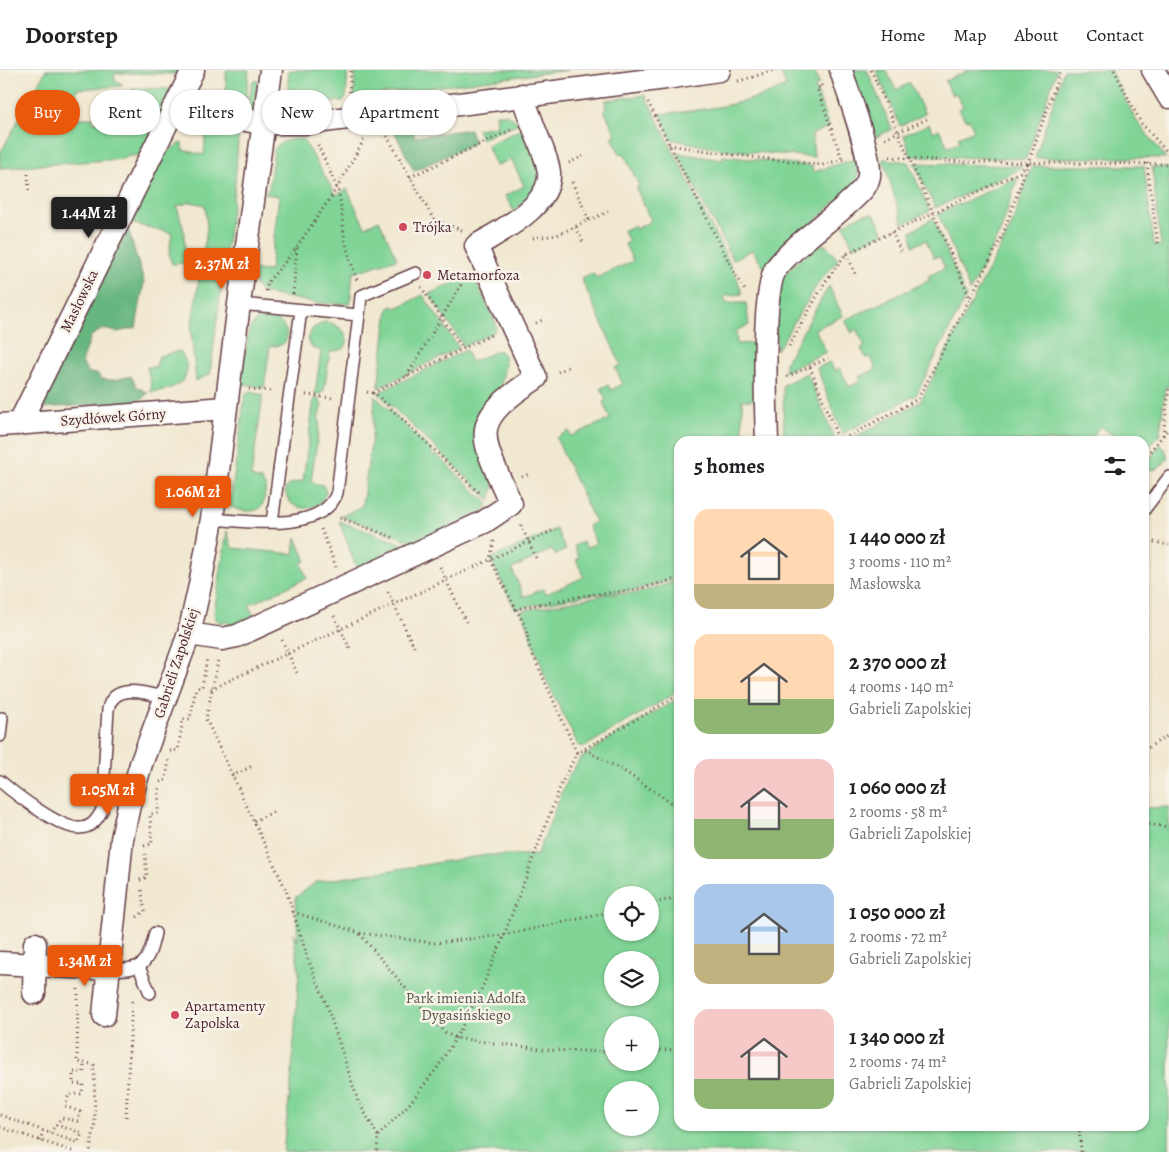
<!DOCTYPE html>
<meta charset="utf-8">
<style>
body{margin:0;font-family:Alegreya,serif;background:#f6f6f6;color:#202124;height:100vh;display:flex;flex-direction:column;font-size:19px;white-space:nowrap}
*{box-sizing:border-box;margin:0}
p{font-size:16px;color:#757577}
.icon{flex:none;width:28px;height:28px;fill:none;stroke:currentColor;stroke-width:2;stroke-linecap:round;stroke-linejoin:round}
.map{position:relative;flex:1;overflow:hidden}
.sheet{position:absolute;left:674px;top:366px;width:475px;height:695px;display:flex;flex-direction:column;background:#fff;border-radius:15px;box-shadow:0 1px 4px #0004}
.sheet>*{flex:none}
.guide{position:absolute;left:15px;top:20px;width:475px;height:45px;display:flex;gap:10px}
.buttons{position:absolute;left:604px;top:816px;display:grid;gap:10px}
.buttons a{display:grid;place-items:center;width:55px;height:55px;border-radius:50%;background:#fff;box-shadow:0 1px 4px #0004;font-size:25px}
.price{position:absolute;translate:-50% -42px;padding:0 11px;border-radius:5px;background:#ea580c;color:#fff;font-size:16px;line-height:32px;filter:drop-shadow(0 1px 2px #0008)}
.price::after{content:'';position:absolute;left:50%;top:30px;width:15px;height:11px;margin-left:-8px;background:inherit;clip-path:polygon(0 0,100% 0,50% 100%)}
.price.on{background:#222;color:#fff}
ul{padding:0;list-style:none}
li{display:flex;align-items:center;gap:15px;height:125px;padding:0 20px}
li span{display:grid;place-items:center;flex:none;width:140px;height:100px;border-radius:15px;color:#555}
li>.icon{margin-inline-start:auto}
span .icon{width:60px;height:60px;fill:#fffc;stroke-width:1}
li b{font-size:21px}
h2{display:flex;justify-content:space-between;align-items:center;height:60px;padding:0 20px;font-size:21px}
.pill{padding:0 18px;border-radius:22px;background:#fff;box-shadow:0 1px 4px #0004;font-size:18px;line-height:45px}
.pill.on{background:#ea580c;color:#fff}
header{display:flex;align-items:center;gap:30px;box-sizing:border-box;height:70px;padding:0 25px;background:#fff;border-bottom:1px solid #e0e0e0}
header strong{font-size:24px}
nav{display:flex;gap:28px;margin-inline-start:auto;font-size:18px}
.map>svg:first-child{display:block}
.green{fill:#7fd496;stroke:#647a60;fill-rule:evenodd}
.forest{fill:#67b67f;stroke:#586a55}
.lines{fill:none;stroke-linecap:round;stroke-linejoin:round}
.lane-casing{stroke:#633d44;stroke-width:14}
.street-casing{stroke:#633d44;stroke-width:25}
.path{stroke:#633d44;stroke-width:3;stroke-dasharray:1 4;stroke-linecap:butt}
.lane{stroke:#fff;stroke-width:11}
.street{stroke:#fff;stroke-width:22}
.poi-dot{fill:#d1495b;stroke:#f7f3e8;stroke-width:2}
.labels{text-anchor:middle;dominant-baseline:central;stroke-width:5;stroke-linejoin:round;paint-order:stroke}
.poi-label{font-size:15px;fill:#4a1f2b;stroke:#f7f3e8;text-anchor:start}
.street-label{font-size:15px;fill:#4a1f2b;stroke:#f7f3e8}
.park-label{font-size:15px;fill:#5a554b;stroke:#f7f3e8}
</style>
<header>
<strong>Doorstep</strong>
<nav><a>Home</a><a>Map</a><a>About</a><a>Contact</a></nav>
</header>
<div class="map">
<svg width="1169" height="1082" viewBox="0 0 1169 1082">
<rect width="100%" height="100%" fill="#f7f3e8"/>
<filter id="ink" filterUnits="userSpaceOnUse"><feTurbulence type="fractalNoise" baseFrequency=".02" numOctaves="2"/><feDisplacementMap in="SourceGraphic" scale="10" xChannelSelector="R" yChannelSelector="G"/><feConvolveMatrix kernelMatrix="1 2 1 2 8 2 1 2 1" color-interpolation-filters="sRGB"/></filter>
<filter id="wash" filterUnits="userSpaceOnUse"><feTurbulence type="fractalNoise" baseFrequency=".0096" numOctaves="4" result="noise"/><feDisplacementMap in="SourceGraphic" scale="20" xChannelSelector="R" yChannelSelector="G"/><feGaussianBlur stdDeviation="1.12" result="paint"/><feColorMatrix in="noise" values="0 0 0 0 0 0 0 0 0 0 0 0 0 0 0 0 0 1.4 0 .05"/><feComposite in="paint" operator="in"/></filter>
<g filter="url(#wash)">
<rect width="100%" height="100%" fill="#f1e8d0"/>
<path class="green" d="M46,0H189L183,10L177,4L115,3L114,10L121,13L122,16L76,19L78,48H93V52L125,50L124,38L132,27L133,18L176,19L144,85L130,86L122,89L0,98V81L2,80Z
M226,0H249L244,50L226,43Z
M289,0H348L346,28L343,31L305,35C287,32 287,15 289,0Z
M355,0H568L357,27L354,25Z
M782,0H814L819,14L815,16L829,57L812,64L814,87L718,79L671,69L660,44C703,40 747,35 786,16L780,1Z
M852,0H867L892,59L876,67Z
M876,0H886L896,20L910,13L925,44L900,56Z
M969,0H1057L1026,89L911,86L904,65L929,54L933,62L939,59L948,77L960,72L958,67L974,60L969,49L965,50L959,39L963,37L956,23L952,25L945,11Z
M1064,0H1110L1136,50L1166,88H1035Z
M255,10L258,11L254,41L249,43L248,38L252,13Z
M645,25L737,208L742,224L724,226L726,233H746L749,255L736,261L737,274L753,273L757,330H742L743,371H679V508L635,520L587,525L515,539L490,489L556,459L566,480L555,485L552,479L512,499L524,527L543,519L546,524L584,507L576,490L579,488L574,476L583,472L586,478L596,473L588,456L595,452L556,368L569,361L571,366L610,349L603,332L606,330L601,318L608,315L611,320L623,314L615,298L621,295L581,208L593,203L596,208L633,191L625,174L629,172L623,160L634,156L636,159L651,151L636,118L639,116L624,83L620,84L612,67L616,65L605,42L606,30Z
M496,44H506L519,53L481,69L477,59L497,56Z
M206,55L239,56L235,113L210,304L196,311L191,260L207,158L205,135L191,132L177,136L184,161L186,193L172,194L169,184L172,163L126,152C142,118 148,92 182,72L183,80L204,85Z
M524,58L540,100L536,120L514,141L505,126L524,116L511,89L496,96L487,75Z
M303,69L336,125L347,119L365,157L379,150L397,189L353,203L350,234L316,233L262,223L255,215V200L270,201L279,126L265,124L269,118L274,80C281,69 291,70 303,69Z
M677,83L723,90V86L812,96L813,102L858,88V111L764,198L752,180L733,190Z
M883,89L908,92L930,141L903,154Z
M914,93L1022,96L1014,102L935,138Z
M1032,96H1144L1154,174L1161,176L1152,97L1169,98V317H1165L1160,364L1144,383V371H1121L1100,356L1090,371H847L920,332L1011,157Z
M1018,107L1001,160L970,221L938,144Z
M864,144H874L884,163L853,177L844,155L855,148Z
M933,148L966,227L916,325L842,364L817,298L830,292L835,301L840,298L849,317L861,311L859,307L876,299L870,287L866,288L861,278L865,276L856,259L852,263L845,250L930,210L928,206L945,198L939,186L934,188L926,170L913,176L911,162Z
M818,175H826L838,190L819,212L777,280C776,260 773,233 779,213C782,204 809,181 818,175Z
M472,204L495,251L496,258L493,263L464,276L429,224Z
M829,216L843,246L815,259L826,282L784,302L785,293Z
M423,225L459,278L378,318L388,239L392,236L396,238Z
M267,247C289,250 297,278 270,276L264,318L246,314L239,320L249,259L257,250Z
M324,252C337,252 354,265 344,279L330,282L324,321H322L321,324H315L321,281L312,278L307,269L313,258Z
M466,280L471,292L497,281H500L504,285L505,295L501,315L492,329L493,418L490,430L378,323Z
M180,281C198,308 177,320 151,322V315L147,297H156L159,286Z
M807,303L835,369L832,371H784L783,315Z
M250,322L263,325L251,407L261,410L266,417C263,433 265,442 245,441C239,440 234,439 230,436L245,325Z
M375,326L433,382L431,384L434,387L436,384L488,434L483,442L417,473L339,446L343,444V446L362,436L372,366Z
M314,328L320,329V334H322L318,349L320,350L311,412L323,415L326,422C319,444 288,444 285,420L289,414L303,411Z
M1160,374L1165,379L1168,389L1160,397L1154,400L1144,398Z
M339,451L411,477L359,498L355,494Z
M227,461L232,478L294,484L296,467L306,491L301,493L307,508L249,535L254,547L231,558L228,552H219L215,548L214,543Z
M679,511V621L584,677L578,675L543,603L542,596L532,571L528,556L521,541L609,524L637,523Z
M679,628V1056H1144V738L1169,737V1082H283L291,1013L299,901L293,862L298,871L295,828L316,812L486,785H537L568,707L580,689L614,666ZM612,825H650V862H612ZM612,890H650V928H612ZM612,955H650V992H612ZM612,1020H650V1058H612Z"/>
<path class="forest" d="M412,55L415,67L470,59L474,73L414,101L392,57Z
M126,152L144,212L136,258L117,262L103,259L91,266L82,292L89,303L98,304L101,309L114,310L131,306L137,317L148,323L139,332L39,338Z"/>
</g>
<g filter="url(#ink)">
<g class="lines">
<g class="lane-casing">
<path id="lane" d="M359,245L361,226L416,203
M1144,440L1169,407
M212,449C246,451 322,464 337,423L359,245L239,234
M272,452L301,240
M0,666L2,648
M0,711C15,724 59,758 79,758C91,758 97,750 102,740L108,639C114,612 146,623 166,628
M139,897L150,923
M108,899C143,901 148,895 155,863"/>
</g>
<g class="street-casing">
<path id="street" d="M1153,0L1169,27
M173,39L264,53H308L666,8L719,0
M19,354L193,0
M0,355L225,338
M767,371C766,340 761,218 777,197C802,167 836,148 862,120C866,116 868,112 869,106C871,83 848,24 841,0
M189,564L222,569L237,566L484,452L511,434C481,365 465,354 536,308L476,176C500,161 552,136 549,102C547,87 539,72 534,58C530,47 526,36 522,25
M0,893L108,899
M34,923L35,874
M104,945L122,769L129,735L141,694L189,564L200,515L212,449L239,234L271,0"/>
</g>
<path class="path" d="M871,0L970,228L1002,167L1061,0
M1114,0L1141,53L1169,84
M738,11L753,7L773,0
M821,15L822,17L817,18L842,89
M349,27L351,0
M648,32L737,208L746,222
M387,66L434,150L462,160
M885,68L927,49
M318,75L339,122L345,171L357,211
M669,75L735,85L822,95L844,89
M890,87L962,92L1169,94
M569,93L583,86
M1147,93L1158,175
M28,104L29,120
M410,107L511,60
M589,150L608,142
M576,157L583,172
M892,162L901,182
M533,168L557,165L589,150L572,112
M847,184L855,204
M421,217L463,279
M266,221L268,212L294,181L337,118L365,68
M293,224L297,178
M536,253L545,249
M789,276L825,212L846,184L1020,102L1027,94
M810,297L839,371
M558,302L568,297
M407,306L465,208
M787,307L828,288
M249,319L273,321
M367,322L376,324L480,424
M373,323L491,265
M306,325L333,328
M1163,365L1169,319
M839,371L918,329L970,228
M1144,389L1169,358
M522,407L531,403
M340,448L395,468
M521,455L536,488
M321,459L336,497
M1144,470L1169,475
M494,471L490,489L526,558L529,576L577,683
M440,497L466,552
M679,521L677,532L679,586
M388,522L414,577
M1144,530L1148,531
M515,539L587,525L635,520L679,508
M334,546L351,581
M282,570L298,605
M218,591L206,649L286,820L308,889L326,933L358,1031L378,1066L377,1082
M211,619L556,459
M585,680L624,701L679,738
M1144,680L1169,665
M170,681L178,680L183,649H190L196,618L202,617L207,588
M232,706L254,695
M160,712L166,710L169,688
M254,751L275,741
M1144,754L1169,757
M144,776L152,774L150,744L158,743L159,718
M140,810L147,807L145,784
M650,834L679,827
M293,842L360,863L434,873L504,865L612,842
M137,847L145,841L141,818
M360,864L434,952L447,964L456,968L549,980L612,982
M78,919L77,992L92,994L94,995L95,1053L90,1082
M650,981L679,979
M0,1045L78,1073L82,1063L56,1055
M126,1047L132,928
M1079,1056L1081,1082
M0,1057L75,1082
M50,1063L61,1048L78,1051L80,1042L65,1036L69,1024H82L83,1014H73V1002H84V992
M378,1066L410,1033L437,998L456,968L482,918L504,865L562,712L577,683L679,625
M40,1071L43,1061"/>
<use href="#lane" class="lane"/>
<use href="#street" class="street"/>
</g>
</g>
<g class="poi-dot">
<circle cx="403" cy="157" r="5"/>
<circle cx="427" cy="205" r="5"/>
<circle cx="175" cy="945" r="5"/>
</g>
<g class="labels">
<g class="poi-label">
<text x="413" y="157">Trójka</text>
<text x="437" y="205">Metamorfoza</text>
<text x="185" y="936">Apartamenty<tspan x="185" dy="17">Zapolska</tspan></text>
</g>
<g class="street-label">
<text transform="translate(79 231) rotate(-64)">Masłowska</text>
<text transform="translate(113 347) rotate(-4)">Szydłówek Górny</text>
<text transform="translate(176 593) rotate(-72)">Gabrieli Zapolskiej</text>
</g>
<g class="park-label">
<text x="466" y="928">Park imienia Adolfa<tspan x="466" dy="17">Dygasińskiego</tspan></text>
</g>
</g>
</svg>
<div class="buttons">
<a><svg class="icon" aria-label="locate" viewBox="0 0 24 24"><circle cx="12" cy="12" r="6"/><path d="M12 2v4M12 18v4M2 12h4M18 12h4"/></svg></a>
<a><svg class="icon" aria-label="layers" viewBox="0 0 24 24"><path d="M12 4l9 5-9 5-9-5zM3 14l9 5 9-5"/></svg></a>
<a>+</a>
<a>−</a>
</div>
<b class="price on" style="left:89px;top:169px">1.44M zł</b>
<b class="price" style="left:222px;top:220px">2.37M zł</b>
<b class="price" style="left:193px;top:448px">1.06M zł</b>
<b class="price" style="left:108px;top:746px">1.05M zł</b>
<b class="price" style="left:85px;top:917px">1.34M zł</b>
<div class="guide">
<a class="pill on">Buy</a>
<a class="pill">Rent</a>
<a class="pill">Filters</a>
<a class="pill">New</a>
<a class="pill">Apartment</a>
</div>
<section class="sheet">
<h2>5 homes<svg class="icon" aria-label="filters" viewBox="0 0 24 24"><path d="M4 7h16M4 17h16"/><circle cx="9" cy="7" r="2"/><circle cx="15" cy="17" r="2"/></svg></h2>
<ul>
<li><span style="background:linear-gradient(#ffd9b3 75%,#c2b280 0)"><svg class="icon" aria-label="home" viewBox="0 0 24 24"><path d="M3 11l9-7 9 7M6 9v11h12V9"/></svg></span><div><b>1 440 000 zł</b><p>3 rooms · 110 m²</p><p>Masłowska</p></div></li>
<li><span style="background:linear-gradient(#ffd9b3 65%,#8fb573 0)"><svg class="icon" aria-label="home" viewBox="0 0 24 24"><path d="M3 11l9-7 9 7M6 9v11h12V9"/></svg></span><div><b>2 370 000 zł</b><p>4 rooms · 140 m²</p><p>Gabrieli Zapolskiej</p></div></li>
<li><span style="background:linear-gradient(#f6c9c9 60%,#8fb573 0)"><svg class="icon" aria-label="home" viewBox="0 0 24 24"><path d="M3 11l9-7 9 7M6 9v11h12V9"/></svg></span><div><b>1 060 000 zł</b><p>2 rooms · 58 m²</p><p>Gabrieli Zapolskiej</p></div></li>
<li><span style="background:linear-gradient(#a9c7e8 60%,#c2b280 0)"><svg class="icon" aria-label="home" viewBox="0 0 24 24"><path d="M3 11l9-7 9 7M6 9v11h12V9"/></svg></span><div><b>1 050 000 zł</b><p>2 rooms · 72 m²</p><p>Gabrieli Zapolskiej</p></div></li>
<li><span style="background:linear-gradient(#f6c9c9 70%,#8fb573 0)"><svg class="icon" aria-label="home" viewBox="0 0 24 24"><path d="M3 11l9-7 9 7M6 9v11h12V9"/></svg></span><div><b>1 340 000 zł</b><p>2 rooms · 74 m²</p><p>Gabrieli Zapolskiej</p></div></li>
</ul>
</section>
</div>
